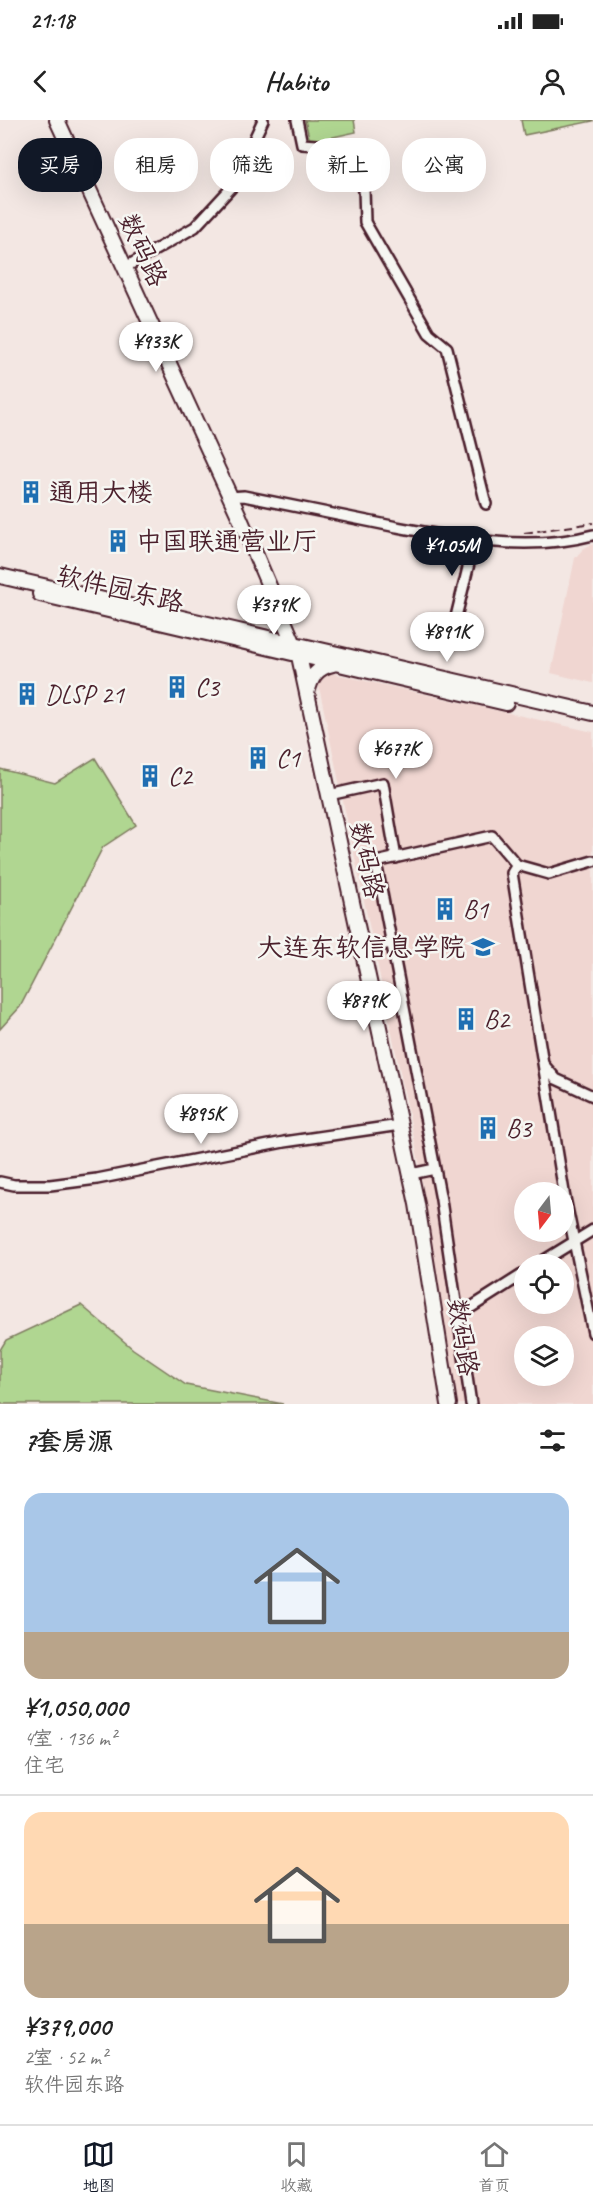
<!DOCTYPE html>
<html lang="zh">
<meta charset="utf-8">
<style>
body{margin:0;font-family:Caveat,"LXGW WenKai TC",sans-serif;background:#f2f2f2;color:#222;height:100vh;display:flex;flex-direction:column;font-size:22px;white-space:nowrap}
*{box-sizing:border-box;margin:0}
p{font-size:20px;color:#767676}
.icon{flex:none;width:33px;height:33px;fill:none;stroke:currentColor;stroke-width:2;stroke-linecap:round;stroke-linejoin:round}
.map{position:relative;height:1284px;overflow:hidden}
.details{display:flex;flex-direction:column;background:#fff;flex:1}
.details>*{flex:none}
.top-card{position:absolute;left:18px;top:18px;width:558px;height:54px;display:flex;gap:12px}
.needle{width:39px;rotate:196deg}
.buttons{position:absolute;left:514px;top:1062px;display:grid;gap:12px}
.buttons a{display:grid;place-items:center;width:60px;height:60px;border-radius:50%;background:#fff;box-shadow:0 6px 24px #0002;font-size:30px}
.price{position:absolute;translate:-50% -51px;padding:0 14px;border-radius:21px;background:#fff;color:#222;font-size:20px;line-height:39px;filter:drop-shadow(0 2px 3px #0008)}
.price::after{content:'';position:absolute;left:50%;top:36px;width:18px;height:14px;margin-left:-9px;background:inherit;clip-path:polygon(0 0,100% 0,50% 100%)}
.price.current{background:#111827;color:#fff}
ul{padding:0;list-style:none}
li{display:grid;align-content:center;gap:12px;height:318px;padding:0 24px}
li+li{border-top:2px solid #e0e0e0}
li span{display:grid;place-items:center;height:186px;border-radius:18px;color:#555}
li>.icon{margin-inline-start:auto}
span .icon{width:108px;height:108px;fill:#fffc;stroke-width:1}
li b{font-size:26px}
h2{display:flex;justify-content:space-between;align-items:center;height:72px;padding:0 24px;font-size:26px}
.pill{padding:0 21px;border-radius:24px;background:#fff;box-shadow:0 6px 24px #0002;font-size:21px;line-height:54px}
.pill.current{background:#111827;color:#fff}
.status{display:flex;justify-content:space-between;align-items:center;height:42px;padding:0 30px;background:#fff;direction:ltr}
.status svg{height:16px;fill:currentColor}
header{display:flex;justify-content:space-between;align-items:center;height:78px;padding:0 24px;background:#fff;font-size:27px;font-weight:700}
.tabs{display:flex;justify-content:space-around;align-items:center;height:84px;border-top:2px solid #e0e0e0;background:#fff;font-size:16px;color:#767676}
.tabs a{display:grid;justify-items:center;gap:3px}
.tabs .current{color:#111827}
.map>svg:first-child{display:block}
.built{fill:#f0d6d1;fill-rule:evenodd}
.green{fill:#b0d691;stroke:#7d7a5e;stroke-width:1.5}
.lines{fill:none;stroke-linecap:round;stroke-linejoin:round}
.street-casing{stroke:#4a1f2b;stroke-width:14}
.secondary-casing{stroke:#4a1f2b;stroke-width:18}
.street{stroke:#f6f6f2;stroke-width:9}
.secondary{stroke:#f6f6f2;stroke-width:14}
.rail{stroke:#4a1f2b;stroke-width:2;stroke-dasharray:9 4.5;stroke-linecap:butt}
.labels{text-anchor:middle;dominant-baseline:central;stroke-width:5;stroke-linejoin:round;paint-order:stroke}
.street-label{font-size:26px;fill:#4a1f2b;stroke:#f6f6f2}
.poi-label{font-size:26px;fill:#4a1f2b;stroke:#f6f6f2;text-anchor:start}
</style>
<div class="status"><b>21:18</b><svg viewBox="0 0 49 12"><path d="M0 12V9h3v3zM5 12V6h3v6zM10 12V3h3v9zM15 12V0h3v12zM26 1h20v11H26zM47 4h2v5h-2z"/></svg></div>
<header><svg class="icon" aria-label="back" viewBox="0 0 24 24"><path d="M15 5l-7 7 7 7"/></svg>Habito<svg class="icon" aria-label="person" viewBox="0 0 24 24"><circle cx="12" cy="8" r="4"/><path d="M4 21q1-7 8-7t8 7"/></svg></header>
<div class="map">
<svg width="593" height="1284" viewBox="0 0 593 1284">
<rect width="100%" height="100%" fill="#f3e7e3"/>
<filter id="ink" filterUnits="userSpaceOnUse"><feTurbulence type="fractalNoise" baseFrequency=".0167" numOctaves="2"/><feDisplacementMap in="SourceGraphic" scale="12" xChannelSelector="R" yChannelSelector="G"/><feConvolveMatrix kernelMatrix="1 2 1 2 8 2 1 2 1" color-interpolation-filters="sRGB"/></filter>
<g filter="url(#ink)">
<path class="built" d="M593,424V563L551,553L575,438L584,428Z
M331,553L593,612V1284H456L419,1042L318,562ZM525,1072H564V1112H525ZM525,1144H564V1184H525ZM525,1216H564V1256H525Z"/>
<path class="green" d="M305,0H354L356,12L310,22Z
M521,0H593V1L524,15Z
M95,638L136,705L103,727L20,887L0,909V649L55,663Z
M81,1185L133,1229L186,1265L283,1284H0V1230L6,1220Z"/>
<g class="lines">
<g class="street-casing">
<path id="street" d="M297,0L302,24L331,26L364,69L365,102L429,213L447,228L486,384
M124,148L195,107L232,67L263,0
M229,377L244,376C295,386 346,397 397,407C461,419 529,432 593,415
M455,501L475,419
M329,675L383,663L396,738
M517,745L549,754L593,741
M362,830L391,823
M544,945L556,959L593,976
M411,1054L435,1049
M0,1062L14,1065H50L97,1059L284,1022L400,1005
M564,1073L593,1213
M538,1144L593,1110
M459,1195L525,1153
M471,1284L441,1080L376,742L492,716L517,745L512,753L564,1072"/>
</g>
<g class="secondary-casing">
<path id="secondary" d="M57,0L239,396L299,536L417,1084L449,1284
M0,456L593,593
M40,474L506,583
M307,573C311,557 316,548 333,544"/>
</g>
<use href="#street" class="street"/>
<use href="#secondary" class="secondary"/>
<path class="rail" d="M524,413L593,403"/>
</g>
</g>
<defs>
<g id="building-bare" transform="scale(1.8)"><path d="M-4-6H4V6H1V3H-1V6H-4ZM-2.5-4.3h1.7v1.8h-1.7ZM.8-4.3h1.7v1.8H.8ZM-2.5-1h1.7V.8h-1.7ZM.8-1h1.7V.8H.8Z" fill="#1f6fb2" stroke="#f6f6f2" stroke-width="2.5" paint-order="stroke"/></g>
<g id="university-bare" transform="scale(1.8)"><path d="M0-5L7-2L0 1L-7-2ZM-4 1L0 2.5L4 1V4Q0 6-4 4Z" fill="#1f6fb2" stroke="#f6f6f2" stroke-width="2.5" paint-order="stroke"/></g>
</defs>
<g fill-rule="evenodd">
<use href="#building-bare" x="31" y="372"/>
<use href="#building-bare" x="118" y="421"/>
<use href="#building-bare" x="177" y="567"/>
<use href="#building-bare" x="27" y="574"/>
<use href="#building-bare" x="258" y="638"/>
<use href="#building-bare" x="150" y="656"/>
<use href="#building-bare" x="445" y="789"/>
<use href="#university-bare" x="483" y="827"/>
<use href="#building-bare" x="466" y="899"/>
<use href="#building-bare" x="488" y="1008"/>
</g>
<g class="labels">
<g class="street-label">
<text transform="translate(143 130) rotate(65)">数码路</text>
<text transform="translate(120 469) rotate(13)">软件园东路</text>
<text transform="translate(367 740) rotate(78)">数码路</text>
<text transform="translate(463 1217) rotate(81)">数码路</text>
</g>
<g class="poi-label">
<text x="49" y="372">通用大楼</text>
<text x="136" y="421">中国联通营业厅</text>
<text x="195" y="567">C3</text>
<text x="45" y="574">DLSP 21</text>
<text x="276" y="638">C1</text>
<text x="168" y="656">C2</text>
<text x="463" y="789">B1</text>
<text x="465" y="827" text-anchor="end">大连东软信息学院</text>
<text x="484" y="899">B2</text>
<text x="506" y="1008">B3</text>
</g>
</g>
</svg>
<div class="buttons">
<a><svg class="needle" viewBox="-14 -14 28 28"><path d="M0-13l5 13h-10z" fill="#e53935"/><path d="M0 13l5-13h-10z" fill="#767676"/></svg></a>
<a><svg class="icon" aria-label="locate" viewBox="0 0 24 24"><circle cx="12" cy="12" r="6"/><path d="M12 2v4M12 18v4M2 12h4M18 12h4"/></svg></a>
<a><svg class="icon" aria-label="layers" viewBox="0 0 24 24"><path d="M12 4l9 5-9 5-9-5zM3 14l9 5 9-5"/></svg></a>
</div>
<b class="price" style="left:156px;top:253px">¥933K</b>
<b class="price current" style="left:452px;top:457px">¥1.05M</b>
<b class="price" style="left:274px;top:516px">¥379K</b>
<b class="price" style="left:447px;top:543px">¥891K</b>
<b class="price" style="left:396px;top:660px">¥677K</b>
<b class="price" style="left:364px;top:912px">¥879K</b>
<b class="price" style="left:201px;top:1025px">¥895K</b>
<div class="top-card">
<a class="pill current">买房</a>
<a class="pill">租房</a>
<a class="pill">筛选</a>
<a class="pill">新上</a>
<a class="pill">公寓</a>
</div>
</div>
<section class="details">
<h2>7套房源<svg class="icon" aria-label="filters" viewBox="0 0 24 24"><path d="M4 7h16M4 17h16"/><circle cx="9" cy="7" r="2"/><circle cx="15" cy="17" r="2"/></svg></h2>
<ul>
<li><span style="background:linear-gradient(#a9c7e8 75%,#b9a48a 0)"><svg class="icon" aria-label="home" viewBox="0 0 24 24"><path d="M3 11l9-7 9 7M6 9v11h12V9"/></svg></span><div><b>¥1,050,000</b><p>4室 · 136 m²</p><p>住宅</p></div></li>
<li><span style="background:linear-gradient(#ffd9b3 60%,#b9a48a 0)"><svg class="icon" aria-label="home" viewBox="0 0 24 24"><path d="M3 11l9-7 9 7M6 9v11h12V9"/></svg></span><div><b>¥379,000</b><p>2室 · 52 m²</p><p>软件园东路</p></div></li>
</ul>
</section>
<nav class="tabs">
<a class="current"><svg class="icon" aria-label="map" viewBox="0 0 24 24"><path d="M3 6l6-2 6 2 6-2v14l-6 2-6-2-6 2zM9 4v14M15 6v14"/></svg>地图</a>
<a><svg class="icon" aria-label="saved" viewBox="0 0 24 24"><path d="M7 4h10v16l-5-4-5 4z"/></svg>收藏</a>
<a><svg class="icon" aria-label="home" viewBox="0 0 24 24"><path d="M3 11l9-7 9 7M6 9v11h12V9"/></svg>首页</a>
</nav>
